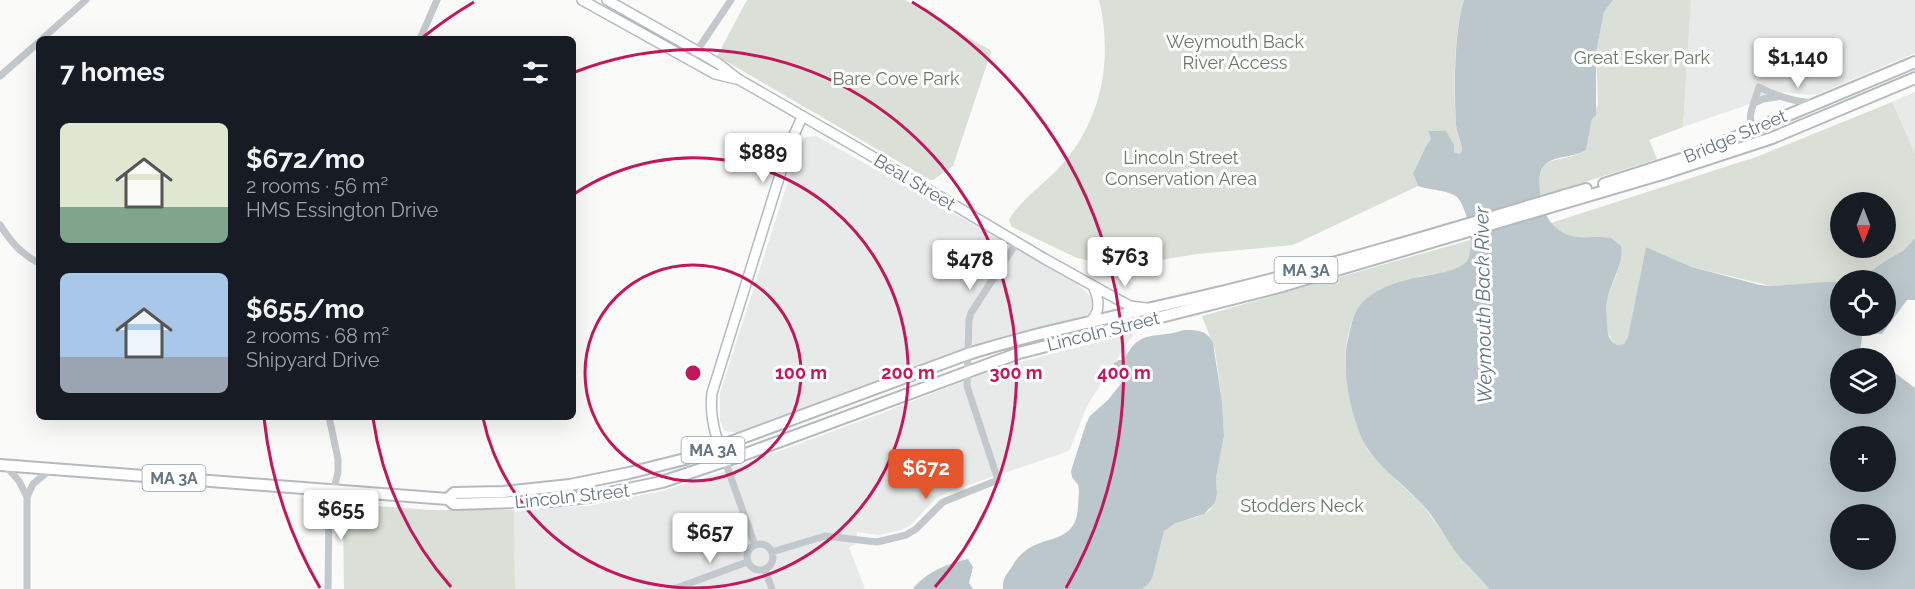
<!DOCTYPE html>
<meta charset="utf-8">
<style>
body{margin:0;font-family:Raleway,sans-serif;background:#242831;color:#f1f3f6;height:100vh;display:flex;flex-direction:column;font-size:22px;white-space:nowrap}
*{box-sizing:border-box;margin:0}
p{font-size:20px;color:#9ea1a6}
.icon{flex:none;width:33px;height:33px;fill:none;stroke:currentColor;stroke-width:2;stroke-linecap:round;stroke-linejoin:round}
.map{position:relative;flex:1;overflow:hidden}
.side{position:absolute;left:36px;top:36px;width:540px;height:384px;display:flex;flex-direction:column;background:#171b24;border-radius:9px;box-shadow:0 6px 24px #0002}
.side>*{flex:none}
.needle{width:39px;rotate:180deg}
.fabs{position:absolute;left:1830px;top:192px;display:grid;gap:12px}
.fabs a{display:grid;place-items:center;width:66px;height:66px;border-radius:50%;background:#171b24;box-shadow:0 6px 24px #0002;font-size:30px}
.price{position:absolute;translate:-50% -51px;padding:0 14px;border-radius:6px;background:#fff;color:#222;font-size:20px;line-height:39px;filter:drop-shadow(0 2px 3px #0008)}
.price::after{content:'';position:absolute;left:50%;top:36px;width:18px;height:14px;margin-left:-9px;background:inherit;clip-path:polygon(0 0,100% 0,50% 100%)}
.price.active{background:#e4572e;color:#fff}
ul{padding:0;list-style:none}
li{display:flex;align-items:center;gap:18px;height:150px;padding:0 24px}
li span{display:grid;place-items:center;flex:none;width:168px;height:120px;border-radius:9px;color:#555}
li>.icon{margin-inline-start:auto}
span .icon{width:72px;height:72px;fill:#fffc;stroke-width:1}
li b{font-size:26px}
h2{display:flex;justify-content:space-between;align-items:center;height:72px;padding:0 24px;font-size:26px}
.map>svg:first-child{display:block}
.built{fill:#e8e9e9}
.green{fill:#dadfd7;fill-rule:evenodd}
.water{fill:#bbc7cb;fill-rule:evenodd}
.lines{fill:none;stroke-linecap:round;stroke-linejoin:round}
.secondary-casing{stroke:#b3babf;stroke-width:12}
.primary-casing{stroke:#b5babe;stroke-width:14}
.street{stroke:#c3c8cc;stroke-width:7}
.secondary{stroke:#fff;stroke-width:9}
.primary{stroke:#fff;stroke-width:10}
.ring{fill:none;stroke:#c2185b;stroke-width:3}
.labels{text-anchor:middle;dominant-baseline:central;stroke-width:6;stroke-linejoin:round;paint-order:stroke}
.shield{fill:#fff;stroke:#939fa8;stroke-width:1.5}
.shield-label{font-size:16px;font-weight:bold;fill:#657683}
.park-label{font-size:18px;fill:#687a64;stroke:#fff}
.street-label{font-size:18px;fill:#657683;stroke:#fff}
.water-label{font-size:20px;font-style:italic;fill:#60757c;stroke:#fff}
.centre{fill:#c2185b;stroke:#fff;stroke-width:3}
.ring-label{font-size:18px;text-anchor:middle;font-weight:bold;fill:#c2185b;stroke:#fff;stroke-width:6;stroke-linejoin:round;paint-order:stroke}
</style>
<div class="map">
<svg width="1915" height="589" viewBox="0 0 1915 589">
<rect width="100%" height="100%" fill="#fafaf8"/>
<path class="built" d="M1691,0H1915V53L1818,94L1808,95L1784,92L1683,127Z
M1915,92V154L1914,155L1892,102Z
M816,136L1076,282L1091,297L1092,305L1089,313L1083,317L1009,335L954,353L738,433L725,431L720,421V393L800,144L806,137Z
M1134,333L1088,404L1069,451L948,492L935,499L911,525L901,530L879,535L857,532L856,544L849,547L865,589H515L514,510L588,506L662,491L717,474L885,412L1000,367Z"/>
<path class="green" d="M747,0H905L990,50L991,52L953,166L933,180H930L717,56Z
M1099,0H1464C1454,32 1453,91 1456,125C1457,134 1462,142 1462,152L1460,154L1454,152L1446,131L1428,132L1431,139C1422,150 1420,162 1413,173L1418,186L1293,245L1197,254L1136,264H1104L1077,258L1012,227L1009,220C1018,203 1042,185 1056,171C1101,125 1114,61 1099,0Z
M1613,0H1691L1683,127L1649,140L1657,159L1541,196C1534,148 1560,167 1586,150L1592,119L1598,105L1596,53L1604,12Z
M1892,102L1915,154V238L1903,251L1888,259L1868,273L1857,277L1823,283L1771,286L1692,267L1646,247L1628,338L1624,344L1617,345C1604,337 1604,310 1608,296C1612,283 1619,273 1620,260L1606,237C1586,238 1565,240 1551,223L1759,156ZM1840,202H1886V248H1840Z
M1470,240C1472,247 1472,256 1467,262C1457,273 1437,273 1423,276C1403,280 1376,288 1361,304C1350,316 1344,350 1345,366L1356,422L1367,449L1397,481L1422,504L1464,562L1481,579L1489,589H1142L1153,576L1164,531L1170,525L1197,517L1209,511L1215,503L1217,494L1216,478L1224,436L1222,402L1215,350L1202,316Z
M350,504L431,510H514L515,589H344L343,515L346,507Z"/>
<path class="water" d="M1464,0H1613L1604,12L1596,53V115L1592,119L1586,150C1574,158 1557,155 1547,163C1539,169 1539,179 1540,189C1541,213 1553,235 1579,237C1590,238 1601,236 1611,238L1621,246C1624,266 1610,282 1607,301C1605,309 1607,317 1607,325C1608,334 1608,340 1617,345L1624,344L1628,337L1646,247L1692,267L1760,285L1771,286L1840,281V326H1886V280H1843L1868,273L1888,259L1903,251L1915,238V300H1907L1882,334L1867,333L1862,336L1860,353L1867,358H1840V404H1886V366L1915,388V589H1489C1480,577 1468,567 1458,555C1445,538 1436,519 1422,504C1405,486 1385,472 1370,452C1353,430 1341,370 1347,344C1350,331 1352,315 1360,305C1374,288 1404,279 1425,276C1438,273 1453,272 1464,264C1478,255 1467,206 1457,197C1449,190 1429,190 1418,186L1413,173C1420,162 1422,150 1431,139L1428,131H1446L1454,145V152L1460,154L1462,151C1462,142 1457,134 1456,125C1454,91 1454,32 1464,0ZM1840,436H1886V482H1840ZM1840,514H1886V560H1840Z
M1184,330C1198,330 1207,330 1213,343L1222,402L1224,436L1216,478L1217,494L1215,503L1204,514L1174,524L1164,531L1153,576L1149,583L1142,589H1003C1002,580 1006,575 1011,568C1029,535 1056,546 1072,527C1079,518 1078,502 1079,491L1078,485L1072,477L1071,471L1086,424L1090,416L1108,400L1123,381L1114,369V363L1119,360H1124C1140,327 1155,340 1184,330Z
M968,559L973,567L969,583L973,589H913C924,573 949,563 968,559Z"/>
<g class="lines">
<g class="secondary-casing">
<path id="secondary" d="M582,0L715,74L736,79
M607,0L678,40L719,64L738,79L858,148L1045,259L1117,299L1130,306L1146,308
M1091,321C1101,310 1099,299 1093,286
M725,461C716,438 709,417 712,393L789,146L802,117"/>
</g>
<g class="primary-casing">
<path id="primary" d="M1604,184L1688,157L1915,62
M0,465L448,499L454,504L552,501L589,497L662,482L743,455L1019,353L1279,287L1662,174L1772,138L1915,78
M448,499L454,493L503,492L570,485L629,473L685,459L968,354C1055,327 1144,311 1233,289C1351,260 1468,224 1586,189"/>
</g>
<path class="street" d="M42,39L86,0
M420,39L437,0
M690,61L731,0
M0,76L39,42
M1754,103L1763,99L1777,97
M1760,142C1744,114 1751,115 1759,87C1777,97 1792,101 1812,103
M0,225C11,242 21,254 39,263
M725,461L755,545
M5,465L19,481L27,497
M747 557a13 13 0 1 1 26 0a13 13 0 1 1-26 0Z
M772,552L825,536L877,542L906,535L916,529L943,502L998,480L967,386L969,320L971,313L1017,242
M765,570L772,589
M27,589V497L33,484L50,470
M328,589L329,509L338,472V459L329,417
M674,589L747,562"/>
<use href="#secondary" class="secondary"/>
<use href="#primary" class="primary"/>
</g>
<g class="ring">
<circle cx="693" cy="373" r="108"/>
<path d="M574 194A215 215 0 1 1 483 418"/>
<path d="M451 587A323 323 0 0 1 373 418M575 72A323 323 0 0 1 935 587"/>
<path d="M320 588A431 431 0 0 1 264 418M422 38A431 431 0 0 1 474 2M912 2A431 431 0 0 1 1066 588"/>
</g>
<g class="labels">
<g class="shield">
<rect x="1274.5" y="257" width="63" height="26" rx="4.5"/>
<rect x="681.5" y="437" width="63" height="26" rx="4.5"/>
<rect x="142.5" y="465" width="63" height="26" rx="4.5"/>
</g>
<g class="shield-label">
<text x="1306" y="270">MA 3A</text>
<text x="713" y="450">MA 3A</text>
<text x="174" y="478">MA 3A</text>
</g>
<g class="park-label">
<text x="1235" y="41">Weymouth Back<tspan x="1235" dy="21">River Access</tspan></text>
<text x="1642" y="57">Great Esker Park</text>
<text x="896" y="78">Bare Cove Park</text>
<text x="1181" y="157">Lincoln Street<tspan x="1181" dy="21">Conservation Area</tspan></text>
<text x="1302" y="505">Stodders Neck</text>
</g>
<g class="street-label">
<text transform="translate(1735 136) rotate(-23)">Bridge Street</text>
<text transform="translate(915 182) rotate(31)">Beal Street</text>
<text transform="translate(1103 331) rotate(-14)">Lincoln Street</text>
<text transform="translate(572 496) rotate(-6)">Lincoln Street</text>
</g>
<g class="water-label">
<text transform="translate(1483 305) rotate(-91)">Weymouth Back River</text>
</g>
</g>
<circle cx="693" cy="373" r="9" class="centre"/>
<g class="ring-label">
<text x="801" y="379">100 m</text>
<text x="908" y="379">200 m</text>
<text x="1016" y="379">300 m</text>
<text x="1124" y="379">400 m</text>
</g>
</svg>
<div class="fabs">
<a><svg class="needle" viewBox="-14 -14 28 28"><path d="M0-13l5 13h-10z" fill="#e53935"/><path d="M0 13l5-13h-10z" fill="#9ea1a6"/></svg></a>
<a><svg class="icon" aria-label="locate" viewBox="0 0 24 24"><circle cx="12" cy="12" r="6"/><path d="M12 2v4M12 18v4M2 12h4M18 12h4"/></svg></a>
<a><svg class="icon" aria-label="layers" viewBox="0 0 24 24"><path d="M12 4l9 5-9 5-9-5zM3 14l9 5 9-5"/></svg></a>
<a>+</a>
<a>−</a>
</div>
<b class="price" style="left:1798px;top:89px">$1,140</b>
<b class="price" style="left:763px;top:184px">$889</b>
<b class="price" style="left:1125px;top:288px">$763</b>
<b class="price" style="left:970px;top:291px">$478</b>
<b class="price active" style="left:926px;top:500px">$672</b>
<b class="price" style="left:341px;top:541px">$655</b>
<b class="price" style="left:710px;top:564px">$657</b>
<section class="side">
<h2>7 homes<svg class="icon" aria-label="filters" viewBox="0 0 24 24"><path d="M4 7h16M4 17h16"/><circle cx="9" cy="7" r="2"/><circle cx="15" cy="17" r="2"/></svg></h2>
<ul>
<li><span style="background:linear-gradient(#dfe7d0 70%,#7fa58c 0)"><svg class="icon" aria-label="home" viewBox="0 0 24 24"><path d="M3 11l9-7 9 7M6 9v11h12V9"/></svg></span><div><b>$672/mo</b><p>2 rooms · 56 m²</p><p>HMS Essington Drive</p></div></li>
<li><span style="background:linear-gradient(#a9c7e8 70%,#9aa5b1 0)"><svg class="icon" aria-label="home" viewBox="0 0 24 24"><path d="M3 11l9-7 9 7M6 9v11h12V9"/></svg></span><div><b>$655/mo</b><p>2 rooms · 68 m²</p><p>Shipyard Drive</p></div></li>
</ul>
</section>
</div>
